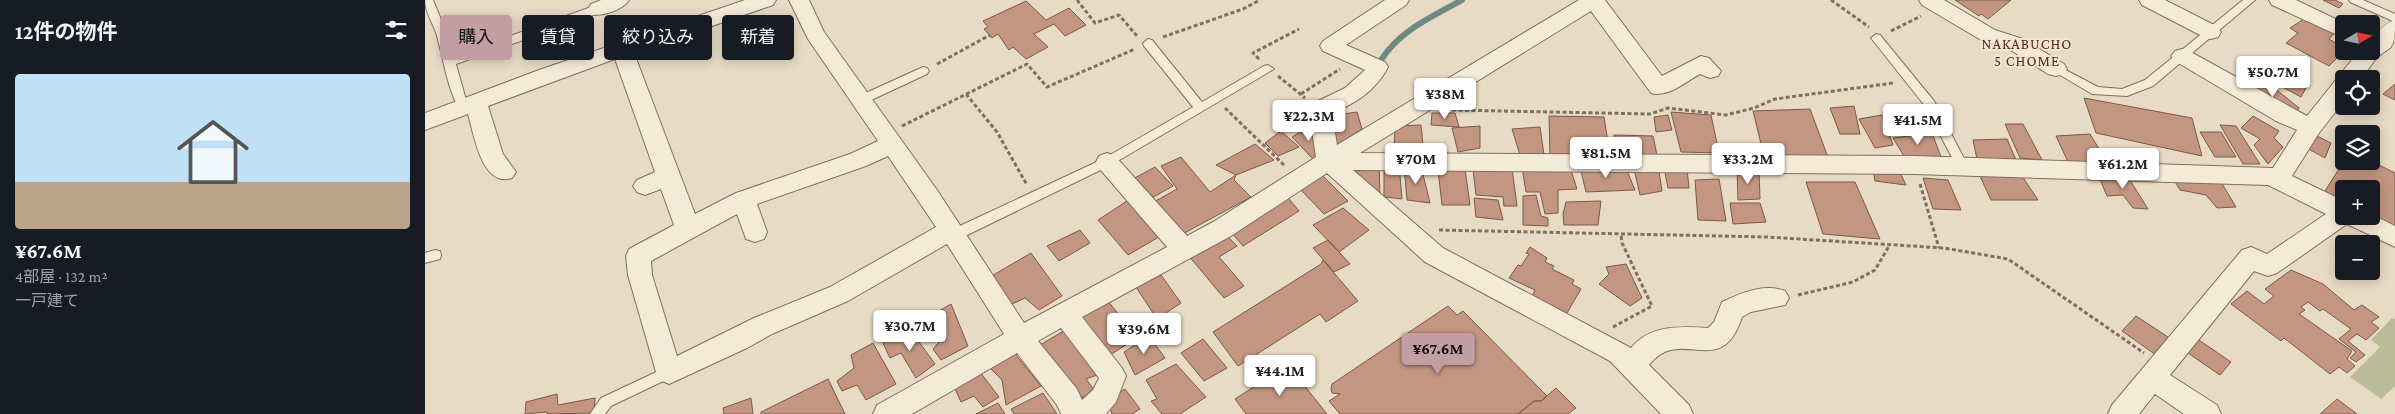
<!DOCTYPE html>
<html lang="ja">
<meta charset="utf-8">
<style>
body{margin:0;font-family:"Crimson Pro","Noto Sans JP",serif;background:#242831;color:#f1f3f6;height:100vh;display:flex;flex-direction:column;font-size:19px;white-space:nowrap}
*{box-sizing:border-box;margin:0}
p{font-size:16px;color:#9ea1a6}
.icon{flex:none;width:28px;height:28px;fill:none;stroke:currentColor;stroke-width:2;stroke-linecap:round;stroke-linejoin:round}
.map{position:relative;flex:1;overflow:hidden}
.panel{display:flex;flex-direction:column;background:#171b24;width:425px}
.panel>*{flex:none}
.top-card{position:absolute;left:15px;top:15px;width:475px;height:45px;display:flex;gap:10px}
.needle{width:32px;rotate:80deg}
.fabs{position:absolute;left:1910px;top:15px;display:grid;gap:10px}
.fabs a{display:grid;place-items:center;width:45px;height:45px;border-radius:5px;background:#171b24;box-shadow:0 2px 12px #0003;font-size:25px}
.price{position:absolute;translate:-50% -42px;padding:0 11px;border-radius:5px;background:#fff;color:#222;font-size:16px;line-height:32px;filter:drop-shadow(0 1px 2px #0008)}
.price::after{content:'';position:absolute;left:50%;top:30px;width:15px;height:11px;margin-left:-8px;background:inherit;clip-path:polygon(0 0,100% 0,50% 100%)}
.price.active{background:#c29ea2;color:#111}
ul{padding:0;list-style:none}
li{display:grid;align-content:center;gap:10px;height:265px;padding:0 15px}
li+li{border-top:1px solid #363941}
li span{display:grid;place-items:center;height:155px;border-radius:5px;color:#555}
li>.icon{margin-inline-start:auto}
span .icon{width:90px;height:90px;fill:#fffc;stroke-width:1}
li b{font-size:21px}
h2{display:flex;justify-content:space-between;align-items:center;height:60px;padding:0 15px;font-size:21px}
.pill{padding:0 18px;border-radius:5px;background:#171b24;box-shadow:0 2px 12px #0003;font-size:18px;line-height:45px}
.pill.active{background:#c29ea2;color:#111}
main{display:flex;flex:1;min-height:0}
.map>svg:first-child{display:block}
.cemetery{fill:#b9bb99}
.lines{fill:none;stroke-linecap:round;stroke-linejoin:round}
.stream{stroke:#6e8981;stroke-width:6}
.building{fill:#c29680;stroke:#7d5846}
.service-casing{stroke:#816e5e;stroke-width:2}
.minor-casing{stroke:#816e5e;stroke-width:2}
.tertiary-casing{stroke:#816e5e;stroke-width:1}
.path{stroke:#816e5e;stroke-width:3;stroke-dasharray:4 2.5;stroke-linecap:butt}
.service{fill:#f4ead8;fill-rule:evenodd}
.minor{fill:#f4ead8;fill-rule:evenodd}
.tertiary{fill:#f4ead8;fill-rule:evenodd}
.labels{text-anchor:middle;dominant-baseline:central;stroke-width:4;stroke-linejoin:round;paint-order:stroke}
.neighbourhood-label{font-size:15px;letter-spacing:1px;fill:#5a2c24;stroke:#f1e6d4}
</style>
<main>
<section class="panel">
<h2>12件の物件<svg class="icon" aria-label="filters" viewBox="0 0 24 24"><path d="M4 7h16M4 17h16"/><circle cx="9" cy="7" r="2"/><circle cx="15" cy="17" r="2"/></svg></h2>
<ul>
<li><span style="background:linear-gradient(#bfe0f5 70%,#b9a48a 0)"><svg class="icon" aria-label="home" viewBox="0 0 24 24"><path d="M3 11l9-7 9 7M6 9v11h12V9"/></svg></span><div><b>¥67.6M</b><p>4部屋 · 132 m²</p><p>一戸建て</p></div></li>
</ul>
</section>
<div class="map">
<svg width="1970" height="414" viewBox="0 0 1970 414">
<rect width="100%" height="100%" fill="#e8dbc5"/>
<path class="cemetery" d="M1967,318L1970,319V386L1956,399L1925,377L1955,347L1946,340Z"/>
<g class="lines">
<path class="stream" d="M956,60C975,30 1007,17 1037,0"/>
</g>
<path class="building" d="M1530,0H1586L1563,19L1556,14L1554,16Z
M1898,0H1910L1918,4L1914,8Z
M601,1L621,20L644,8L661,25L640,36L629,24L609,34L623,47L601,59L588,47L584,50L573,34L567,38L559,29L563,27L558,21Z
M1879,19L1909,33L1904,39L1919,48V51L1904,66L1861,43L1873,33L1865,28Z
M1842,62L1883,84L1876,97L1837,76Z
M1842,82L1874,108L1868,117L1820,90L1828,83L1838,88Z
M1970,84V100L1958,94Z
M1659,98L1767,118L1777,156L1671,133Z
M1429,106L1435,134H1415L1405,108Z
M1385,109L1404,160H1340L1328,111Z
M932,112L937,129L912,145L905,116Z
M1246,112L1286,115L1294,153L1256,152Z
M1007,113H1030L1034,127L1006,125Z
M1243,115L1247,130L1231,132L1229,117Z
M1457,115L1468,145L1450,148L1434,119Z
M1124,116L1179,117L1185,155H1125Z
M1828,116L1854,131L1849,138L1858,147L1843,164L1829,145L1835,139L1816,128Z
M1580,124H1598L1617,160L1595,158Z
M996,125L999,155L969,153L970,126Z
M1795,125L1811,126L1835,164H1818Z
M1055,126V148L1033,152L1027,128Z
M884,127L894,139L895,154L888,159L867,137Z
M1115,127L1119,155H1095L1087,129Z
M856,131L874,147L853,156L840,143Z
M1775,132H1796L1811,157H1790Z
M1507,133L1516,157L1479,156L1468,138Z
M1665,134L1685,167L1644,164L1631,136Z
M1189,135L1228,136L1232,155L1191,153Z
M1890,135L1906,143L1900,158L1880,147Z
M1582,139L1591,160L1552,159L1548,140Z
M830,144L849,160L811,175L791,165Z
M756,157L785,192L811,175L809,180L826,197L752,237L727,203L752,189L736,166Z
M1919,161H1946L1970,173V231L1946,216V189H1919V203L1898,194Z
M954,163L955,196L932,180L930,164Z
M974,164L977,199L959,197V166Z
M979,166H996L1005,203L982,200Z
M1200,166L1210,190L1161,192L1155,167Z
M730,167L748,186L723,200L706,180Z
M1097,167H1145L1152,189L1133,190V213L1120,214L1115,192H1101Z
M1087,168L1092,206H1079L1078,197L1051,195L1048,169Z
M1239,168L1262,169L1264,188H1243Z
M1040,169L1045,205H1017L1013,170Z
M1209,169L1234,171L1237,191L1215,195Z
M1312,169L1334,172L1335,199L1313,200Z
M1448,170H1474L1481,185L1450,181Z
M894,172L923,201L899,214L872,186Z
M1554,174L1597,176L1613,200H1566Z
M1674,177H1703L1723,209L1708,208L1698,195L1682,196Z
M1498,178L1523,180L1536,210L1508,209Z
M1294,179L1301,221L1273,220L1270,180Z
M1749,180L1796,182L1811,207L1792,208L1781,195L1755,190Z
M1381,182H1430L1455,239L1398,234Z
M860,194L874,211L818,246L805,231Z
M1111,195L1116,216L1123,218V226L1098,225V196Z
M1049,198L1073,200L1078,220L1051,217Z
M705,199L739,234L703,255L673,220Z
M1176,201L1173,225H1139L1138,214L1141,202Z
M1305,203H1335L1341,222L1308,224Z
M918,208L944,230L914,252L888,225Z
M655,230L665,243L634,261L622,246Z
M799,233L812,246L794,257L819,286L799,298L763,255Z
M903,240L925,264L909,272L888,248Z
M1105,247L1122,258L1120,262L1129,266L1127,269L1149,280L1147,284L1156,289L1142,313L1107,296L1110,290L1084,278L1093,265L1096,266L1104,254L1101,253Z
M606,253L637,296L614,310L600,298L583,306L558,281Z
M898,260L933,301L901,322L895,314L813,366L788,332L896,264Z
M1201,264L1217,298L1205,306L1174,284L1184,274L1181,267Z
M1866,270L1898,284L1929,310L1937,305L1954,317L1946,322L1954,328L1941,340L1932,334L1923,341L1940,355L1931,362L1925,358L1931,352L1914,339L1926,329L1898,309L1895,311L1883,302L1876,307L1880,310L1874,314L1927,351L1922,359L1930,366L1922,373L1914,367L1905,374L1859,338L1856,341L1806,304L1822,291L1839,304L1849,296L1840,289Z
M736,275L756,303L732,319L711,287Z
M683,301L712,338L677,360L650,320Z
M526,304L543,346L516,360L508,349L514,342L509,332L498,338L493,323Z
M1023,306L1032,315L1038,311L1122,396L1116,401H1109L1093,414H915L904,401L915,394L907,393L906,389L907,384Z
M1711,316L1746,339L1731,355L1697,331Z
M484,328L510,364L491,378L476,353L465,358L458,343Z
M642,329L675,374L661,379L670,391L652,400L615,345Z
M724,336L740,358L710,375L699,352Z
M1771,338L1806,362L1795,375L1760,351Z
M778,339L802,368L779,381L756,353Z
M448,343L471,384L441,400L432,385L417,391L412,381L429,368L426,355Z
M590,354L616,386L581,405L577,380L565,368Z
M751,364L781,397L755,414H737L726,401L732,399L721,380Z
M863,365L902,414H821L810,399Z
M555,372L574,397L558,407L549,396L536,402L528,384Z
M403,379L420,414H336V412Z
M1131,388L1151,408L1143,414H1093L1109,401H1116Z
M700,389L715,409L707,414H687L682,399Z
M618,393L632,414H589L586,409Z
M132,394L133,405L170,398L169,413L122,414V412L100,414L101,402Z
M326,398L328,414H299L298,408Z
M1912,399L1932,414H1895Z
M573,403L580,414H551Z"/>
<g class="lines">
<g class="service-casing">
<path id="service" d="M0,0H8L22,34L29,56L169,6L173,5L178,9L177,12L31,64L41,100L45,107L39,111L35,110C22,88 19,61 12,36C9,24 0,13 0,0Z
M1818,0H1830L1728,86L1702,96L1667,94L1625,69L1631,65L1673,87L1697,89L1720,80Z
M1924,0H1938L1970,14V22L1925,2Z
M1451,34L1455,35L1509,101L1543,166L1541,169H1533L1500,106L1446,38Z
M723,39L727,40L777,102L839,66L843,65L849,69L686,165L534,239H524L523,235L524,231L678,159L768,107L719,46L718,43Z
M498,67L502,68L504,71L502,74L440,103H432L430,100L432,97Z
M10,250L15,251L16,255L15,259L0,263V253Z
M244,366L249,368L251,372L249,376L186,406L180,414H165L176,398Z"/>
</g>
<g class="minor-casing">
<path id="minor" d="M176,0H204C198,10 177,17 166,14L163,9L166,4Z
M320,0H351L348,5L209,53L270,214L311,193L425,154L453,141L383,39L364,0H384L399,32L512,190L599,323L742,247L674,168L671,162L674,156L682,153L690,156L762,236L788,222L891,157L884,110L887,104L920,88L940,70L898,51L895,46L898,41L960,0H984L981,5L921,45L960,62L963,67C950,92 931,102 907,114L912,145L1154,0H1180L1237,76L1276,56L1284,58L1296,71L1293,76L1285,78L1275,74C1260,82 1243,98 1226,93L1166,11L935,153L1489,156L1848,168L1872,130L1851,121L1750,61L1746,56L1750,51L1757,49L1764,51L1882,116L1934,51H1946V41L1958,36L1965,38L1968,43L1965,48L1952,57L1936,79H1919V101L1894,133L1867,176L1919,201V216H1946V214L1970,226V247L1922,224L1852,273L1843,276L1829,271L1745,375L1792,405L1796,414H1759L1730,394L1714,414H1683L1687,405L1817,250L1826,247L1842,254L1901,214L1843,185L1489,174L928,170L1018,248L1206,348C1224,325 1256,326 1283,328L1289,322L1297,302C1316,293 1339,283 1360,291L1364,298L1360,305L1326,312L1317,317C1296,382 1256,324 1224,365L1264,405L1268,414H1236L1185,361L1000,262L902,173L806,236L657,317L697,368L701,376L691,402L681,414H636L632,405L592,353L487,414H448L452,405L579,334L522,244L423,301L347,334L322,348L244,384L235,380L231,372L203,275L201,256L204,249L249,225L236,189L220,195L212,192L208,186L212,180L230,172L190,59L63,106L78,154L91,172L87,178C57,188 49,135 43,114L0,130V113L114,70ZM463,156L511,227L405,287L329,318L252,356L227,275L226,261L312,214L321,239L330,242L339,239L342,232L332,204L441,166ZM636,328L674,378L668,390L657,400L652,389L613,341Z
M1494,0H1519L1570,30L1598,39L1639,64L1642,69L1639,74L1631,76L1623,74L1584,49L1556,40L1497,5Z
M1714,0H1740L1793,27L1796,32L1793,37L1786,39L1779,37L1717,5Z
M1844,0H1871L1921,24H1919V38L1847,5Z"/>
</g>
<g class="tertiary-casing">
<path id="tertiary" d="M1970,20C1970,38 1970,56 1949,49L1946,44C1951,33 1959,23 1970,20Z"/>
</g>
<path class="path" d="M652,0L670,23L694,15L712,36
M1406,0L1444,27
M1466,31L1496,16
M738,37L818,9L835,0
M834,59L828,53L874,29
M512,64L565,35
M853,76L880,98
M541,94L572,132L602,185
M876,94L915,69
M800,108L860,166
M1027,110L1225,114L1243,108L1301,115L1329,108L1350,99L1468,83
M477,126L602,64L622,87L710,49
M1495,184L1514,248
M1014,230L1342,237L1519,248L1583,259L1719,353
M1373,295L1428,282L1450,270L1464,246
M1188,327L1227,306L1197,243L1196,235"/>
<use href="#service" class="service"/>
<use href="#minor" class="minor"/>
<use href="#tertiary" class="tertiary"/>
</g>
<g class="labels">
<g class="neighbourhood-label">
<text x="1602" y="44">NAKABUCHO<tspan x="1602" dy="17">5 CHOME</tspan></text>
</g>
</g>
</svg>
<div class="fabs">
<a><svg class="needle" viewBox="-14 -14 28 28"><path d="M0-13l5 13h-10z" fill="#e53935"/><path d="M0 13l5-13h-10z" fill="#9ea1a6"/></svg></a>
<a><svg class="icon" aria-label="locate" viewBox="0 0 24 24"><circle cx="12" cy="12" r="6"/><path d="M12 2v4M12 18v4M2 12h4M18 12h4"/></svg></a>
<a><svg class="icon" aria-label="layers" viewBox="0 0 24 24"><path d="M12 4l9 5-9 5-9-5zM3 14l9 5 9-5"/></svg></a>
<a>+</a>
<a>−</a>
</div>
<b class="price" style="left:1848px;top:98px">¥50.7M</b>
<b class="price" style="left:1020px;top:120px">¥38M</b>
<b class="price" style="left:884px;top:142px">¥22.3M</b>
<b class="price" style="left:1493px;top:146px">¥41.5M</b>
<b class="price" style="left:1181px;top:179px">¥81.5M</b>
<b class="price" style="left:991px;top:185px">¥70M</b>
<b class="price" style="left:1323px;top:185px">¥33.2M</b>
<b class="price" style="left:1698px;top:190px">¥61.2M</b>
<b class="price" style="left:485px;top:352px">¥30.7M</b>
<b class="price" style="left:719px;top:355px">¥39.6M</b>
<b class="price active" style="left:1013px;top:375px">¥67.6M</b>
<b class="price" style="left:855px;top:397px">¥44.1M</b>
<div class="top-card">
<a class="pill active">購入</a>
<a class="pill">賃貸</a>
<a class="pill">絞り込み</a>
<a class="pill">新着</a>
</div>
</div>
</main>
